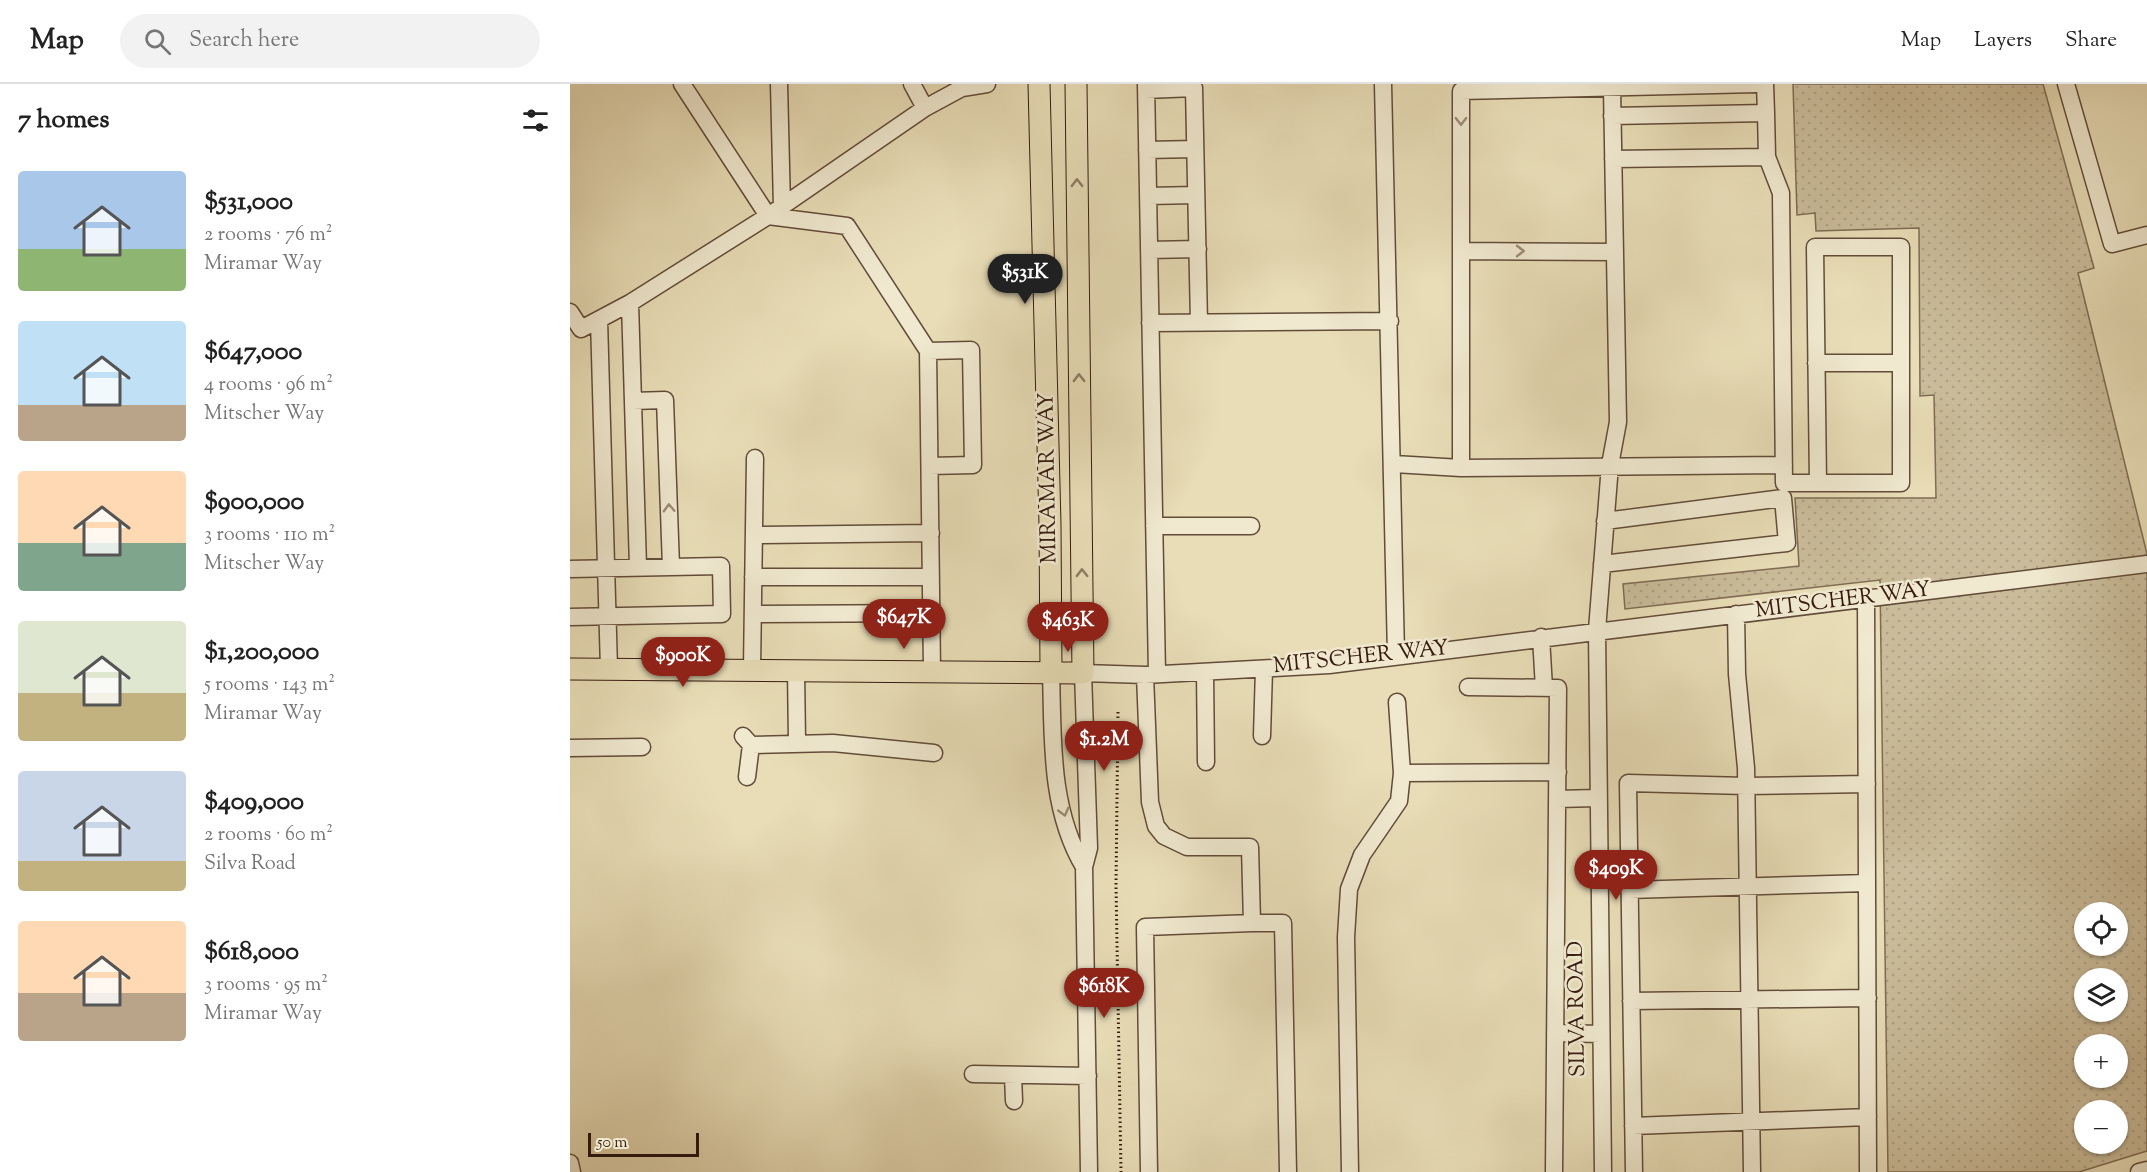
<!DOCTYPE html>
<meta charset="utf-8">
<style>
body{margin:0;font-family:"Sorts Mill Goudy",serif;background:#f2f2f2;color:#222;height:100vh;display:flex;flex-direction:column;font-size:22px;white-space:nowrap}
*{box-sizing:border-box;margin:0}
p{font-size:20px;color:#767676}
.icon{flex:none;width:33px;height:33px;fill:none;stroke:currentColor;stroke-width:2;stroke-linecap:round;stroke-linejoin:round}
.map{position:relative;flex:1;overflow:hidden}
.sheet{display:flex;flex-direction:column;background:#fff;width:570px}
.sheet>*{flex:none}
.tools{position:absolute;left:1504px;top:818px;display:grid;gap:12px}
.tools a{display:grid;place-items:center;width:54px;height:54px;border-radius:50%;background:#fff;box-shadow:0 2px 4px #0004;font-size:30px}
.scale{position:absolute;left:18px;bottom:15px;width:111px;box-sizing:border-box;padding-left:6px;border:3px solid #361b0f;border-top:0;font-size:16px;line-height:21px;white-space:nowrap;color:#361b0f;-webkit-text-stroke:4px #f0e9d0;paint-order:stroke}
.price{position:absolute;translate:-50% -51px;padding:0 14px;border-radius:21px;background:#8f2418;color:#fff;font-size:20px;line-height:39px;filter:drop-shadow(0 2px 3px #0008)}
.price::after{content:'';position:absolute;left:50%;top:36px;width:18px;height:14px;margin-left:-9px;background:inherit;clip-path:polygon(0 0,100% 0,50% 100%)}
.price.current{background:#222;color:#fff}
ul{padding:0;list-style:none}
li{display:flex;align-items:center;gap:18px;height:150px;padding:0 18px}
li span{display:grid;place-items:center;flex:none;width:168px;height:120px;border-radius:6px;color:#555}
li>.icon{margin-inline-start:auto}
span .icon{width:72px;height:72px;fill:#fffc;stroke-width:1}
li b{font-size:26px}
h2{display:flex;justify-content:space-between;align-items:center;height:72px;padding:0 18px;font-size:26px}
header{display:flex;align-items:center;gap:36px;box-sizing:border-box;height:84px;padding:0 30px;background:#fff;border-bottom:2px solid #e0e0e0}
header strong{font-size:28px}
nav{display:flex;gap:33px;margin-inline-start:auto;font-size:21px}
.search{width:420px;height:54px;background:#f2f2f2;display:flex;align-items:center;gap:15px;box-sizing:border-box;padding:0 21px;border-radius:33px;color:#767676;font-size:22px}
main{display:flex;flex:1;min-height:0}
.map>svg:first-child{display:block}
.grass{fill:url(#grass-dots);stroke:#806c54;stroke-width:1.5;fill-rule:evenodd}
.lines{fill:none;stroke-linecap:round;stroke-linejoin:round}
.minor-casing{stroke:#624c39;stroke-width:19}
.major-casing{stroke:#361b0f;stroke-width:23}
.path{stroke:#361b0f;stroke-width:3;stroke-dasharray:1.5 3;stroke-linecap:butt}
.minor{stroke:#f0e9d0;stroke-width:16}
.major{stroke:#e8ddb7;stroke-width:21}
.oneway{stroke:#9c8c79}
.oneway2{stroke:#8f7c63}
.labels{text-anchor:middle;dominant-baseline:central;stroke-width:5;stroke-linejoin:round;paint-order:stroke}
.street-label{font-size:22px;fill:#361b0f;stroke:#f0e9d0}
</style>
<header>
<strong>Map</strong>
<div class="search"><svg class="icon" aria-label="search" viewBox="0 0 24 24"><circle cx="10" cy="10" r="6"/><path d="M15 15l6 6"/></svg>Search here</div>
<nav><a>Map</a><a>Layers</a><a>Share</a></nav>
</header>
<main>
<section class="sheet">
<h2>7 homes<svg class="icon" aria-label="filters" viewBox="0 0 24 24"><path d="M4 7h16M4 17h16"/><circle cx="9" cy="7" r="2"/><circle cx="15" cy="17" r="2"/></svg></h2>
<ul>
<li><span style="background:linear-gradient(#a9c7e8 65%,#8fb573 0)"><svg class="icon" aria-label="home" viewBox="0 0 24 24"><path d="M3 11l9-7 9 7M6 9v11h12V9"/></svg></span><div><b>$531,000</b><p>2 rooms · 76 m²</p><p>Miramar Way</p></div></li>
<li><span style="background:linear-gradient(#bfe0f5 70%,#b9a48a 0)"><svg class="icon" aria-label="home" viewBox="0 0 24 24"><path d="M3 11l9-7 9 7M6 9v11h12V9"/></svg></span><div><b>$647,000</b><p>4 rooms · 96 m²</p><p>Mitscher Way</p></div></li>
<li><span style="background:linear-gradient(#ffd9b3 60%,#7fa58c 0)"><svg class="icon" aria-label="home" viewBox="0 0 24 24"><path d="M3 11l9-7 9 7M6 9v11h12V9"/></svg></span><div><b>$900,000</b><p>3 rooms · 110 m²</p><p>Mitscher Way</p></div></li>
<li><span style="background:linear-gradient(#dfe7d0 60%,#c2b280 0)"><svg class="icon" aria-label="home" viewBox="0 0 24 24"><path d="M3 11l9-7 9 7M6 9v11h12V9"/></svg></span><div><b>$1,200,000</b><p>5 rooms · 143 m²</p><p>Miramar Way</p></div></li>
<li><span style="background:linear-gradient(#c9d6e8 75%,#c2b280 0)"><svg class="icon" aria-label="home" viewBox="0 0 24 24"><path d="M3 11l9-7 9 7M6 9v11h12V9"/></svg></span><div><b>$409,000</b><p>2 rooms · 60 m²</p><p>Silva Road</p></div></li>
<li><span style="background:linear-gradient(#ffd9b3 60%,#b9a48a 0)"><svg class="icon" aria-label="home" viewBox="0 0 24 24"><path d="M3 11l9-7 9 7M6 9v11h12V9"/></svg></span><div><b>$618,000</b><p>3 rooms · 95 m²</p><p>Miramar Way</p></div></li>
</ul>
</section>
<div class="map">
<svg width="1577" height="1088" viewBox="0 0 1577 1088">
<defs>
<pattern id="grass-dots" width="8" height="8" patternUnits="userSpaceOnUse" patternTransform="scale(1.5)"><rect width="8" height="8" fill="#cabc9a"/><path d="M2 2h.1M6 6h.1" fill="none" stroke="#aea184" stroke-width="1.8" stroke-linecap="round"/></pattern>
</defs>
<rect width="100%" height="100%" fill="#e8ddb7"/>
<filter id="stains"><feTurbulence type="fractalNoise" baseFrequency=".00333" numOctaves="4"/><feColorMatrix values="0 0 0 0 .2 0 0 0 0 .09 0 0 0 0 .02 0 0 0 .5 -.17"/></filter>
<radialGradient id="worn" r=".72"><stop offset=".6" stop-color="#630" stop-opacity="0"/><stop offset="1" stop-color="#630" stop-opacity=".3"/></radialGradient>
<path class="grass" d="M1223,0H1473L1524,184L1508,189L1577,470V1067L1509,1088H1318L1310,496L1055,525L1053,500L1229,482L1225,414H1366L1364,311L1350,312L1349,144L1246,147L1245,129L1227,131ZM1515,828H1548V861H1515ZM1515,894H1548V927H1515ZM1515,960H1548V993H1515ZM1515,1026H1548V1059H1515Z"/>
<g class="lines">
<g class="minor-casing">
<path id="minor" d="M112,0L198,132L277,142L358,267L362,586
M209,0L212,123
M342,0L355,24
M576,0L587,590
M813,0L826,571
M1195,0L1196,29
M1496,0L1542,160L1577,151
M576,6L624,4L629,239
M1042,32L1196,29L1197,73L1043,75
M577,66L625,65
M1197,73L1211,109L1214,399H1331V163H1245L1248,399
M578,112L626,111
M579,166L628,165
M891,167L1045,168
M60,219L68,483
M0,228L11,245L60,219L198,132L355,24L392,4L417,0
M29,236L39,585
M580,239L820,237
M358,267L401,266L403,381L360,382
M1246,279H1331
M63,317L95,316L101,483
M824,380L891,384L1214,381
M891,384V7L1187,0
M584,442H681
M184,451L361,449
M1032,480L1217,459L1213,414L1035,437
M0,485L151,482L152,530L0,533
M183,493H361
M1296,513L1298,1088
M183,530L362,529
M1166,530L1167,590L1176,684L1182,1088
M971,553L974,604
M182,585L185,374
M226,586L227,658
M481,587C483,653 479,724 514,783
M635,588L636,678
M575,591L580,718L586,742L594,752L617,763H680L682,839H713L718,1088
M898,603L988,604L984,1088
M173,652L181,661L177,693
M692,652L694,585
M181,661L263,659L364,669
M0,664L72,663
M832,689L988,688
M987,715L1027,714
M1059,806L1297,799
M1061,917L1298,914
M985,949L1031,950
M403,990L518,992
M443,991L444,1017
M1063,1042L1298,1033
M0,1079L2,1088
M519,1088L514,783L519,764L513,589L575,591L759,581L1577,480
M579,1088L575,843L682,839
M780,1088L776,853L779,805L792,771L829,717L832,689L827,618
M1033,1088L1027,546L1040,381L1048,338L1042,4
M1064,1088L1058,699L1176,702L1297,700
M1569,1088L1577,1086"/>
</g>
<g class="major-casing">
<path id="major" d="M469,0L480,441L481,587
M0,585L513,589L506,0"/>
</g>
<path class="path" d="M548,628L546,801L551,1088"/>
<use href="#minor" class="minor"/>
<use href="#major" class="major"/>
</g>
<defs><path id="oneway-chevron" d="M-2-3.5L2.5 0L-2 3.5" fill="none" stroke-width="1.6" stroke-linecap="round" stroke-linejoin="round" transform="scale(1.5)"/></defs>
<g class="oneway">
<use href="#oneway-chevron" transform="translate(891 37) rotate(90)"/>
<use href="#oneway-chevron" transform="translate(950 167)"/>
<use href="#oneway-chevron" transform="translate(99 424) rotate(-92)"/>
<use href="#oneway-chevron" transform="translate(494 728) rotate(75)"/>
</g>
<g class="oneway2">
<use href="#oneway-chevron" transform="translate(507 99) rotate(-91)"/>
<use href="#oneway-chevron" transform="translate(509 294) rotate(-91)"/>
<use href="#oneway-chevron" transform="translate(512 489) rotate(-91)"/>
</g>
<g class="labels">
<g class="street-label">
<text transform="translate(479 394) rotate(-91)">MIRAMAR WAY</text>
<text transform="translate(1273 517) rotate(-7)">MITSCHER WAY</text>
<text transform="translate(791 574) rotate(-6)">MITSCHER WAY</text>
<text transform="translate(1008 925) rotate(-91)">SILVA ROAD</text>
</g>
</g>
<rect width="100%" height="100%" filter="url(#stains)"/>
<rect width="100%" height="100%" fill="url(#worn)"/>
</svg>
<div class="tools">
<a><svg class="icon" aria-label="locate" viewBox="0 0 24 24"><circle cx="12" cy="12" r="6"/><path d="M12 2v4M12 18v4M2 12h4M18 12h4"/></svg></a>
<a><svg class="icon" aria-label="layers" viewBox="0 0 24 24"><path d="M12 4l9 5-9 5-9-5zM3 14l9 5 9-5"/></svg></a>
<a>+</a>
<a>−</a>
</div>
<div class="scale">50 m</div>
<b class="price current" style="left:455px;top:221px">$531K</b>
<b class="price" style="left:334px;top:566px">$647K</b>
<b class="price" style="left:498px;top:569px">$463K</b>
<b class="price" style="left:113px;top:604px">$900K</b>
<b class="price" style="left:534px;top:688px">$1.2M</b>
<b class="price" style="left:1046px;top:817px">$409K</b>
<b class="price" style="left:534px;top:935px">$618K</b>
</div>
</main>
